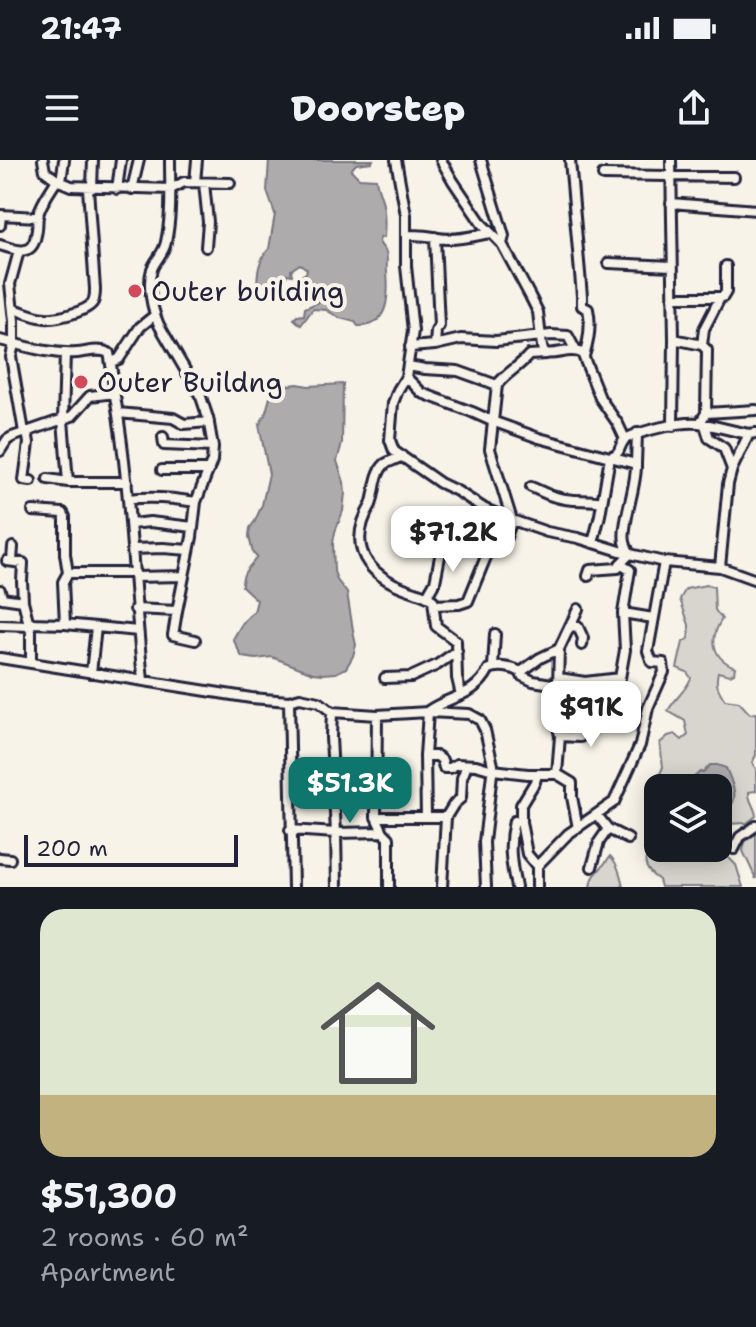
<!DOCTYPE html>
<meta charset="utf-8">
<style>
body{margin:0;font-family:"Shantell Sans",sans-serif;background:#20242c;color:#f1f3f6;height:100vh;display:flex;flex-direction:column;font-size:30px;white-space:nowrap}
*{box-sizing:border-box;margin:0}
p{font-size:26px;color:#9ea1a6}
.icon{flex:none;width:44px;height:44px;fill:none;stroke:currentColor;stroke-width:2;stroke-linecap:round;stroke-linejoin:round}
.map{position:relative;height:727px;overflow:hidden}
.drawer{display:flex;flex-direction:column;background:#171b24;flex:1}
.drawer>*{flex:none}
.tools{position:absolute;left:644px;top:614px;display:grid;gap:16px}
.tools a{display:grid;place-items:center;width:88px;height:88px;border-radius:16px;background:#171b24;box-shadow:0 4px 20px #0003;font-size:40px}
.scale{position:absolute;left:24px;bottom:20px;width:214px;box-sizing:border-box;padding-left:8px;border:4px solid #22223b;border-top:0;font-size:22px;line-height:28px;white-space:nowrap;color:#22223b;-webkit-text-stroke:6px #f7f3e8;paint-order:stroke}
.price{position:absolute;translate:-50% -68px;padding:0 18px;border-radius:16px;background:#fff;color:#222;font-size:26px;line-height:52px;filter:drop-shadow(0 2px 4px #0008)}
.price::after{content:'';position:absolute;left:50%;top:48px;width:24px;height:18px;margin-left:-12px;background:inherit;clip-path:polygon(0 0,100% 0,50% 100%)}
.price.on{background:#0f766e;color:#fff}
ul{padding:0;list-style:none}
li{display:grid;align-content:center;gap:16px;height:424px;padding:0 40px}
li span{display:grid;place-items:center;height:248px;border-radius:24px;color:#555}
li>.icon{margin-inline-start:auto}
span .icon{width:144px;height:144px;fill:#fffc;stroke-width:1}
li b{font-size:34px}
.status{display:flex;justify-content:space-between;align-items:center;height:56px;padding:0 40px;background:#171b24;direction:ltr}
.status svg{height:22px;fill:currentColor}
header{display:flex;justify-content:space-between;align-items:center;height:104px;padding:0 40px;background:#171b24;font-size:36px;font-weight:800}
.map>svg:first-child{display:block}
.green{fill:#d8d5cf;stroke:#7d7c85;stroke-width:2}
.water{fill:#aeabad;stroke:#76747f;stroke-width:2}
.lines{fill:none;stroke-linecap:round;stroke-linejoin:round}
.minor-casing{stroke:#22223b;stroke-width:14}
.minor{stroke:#f7f3e8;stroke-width:8}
.poi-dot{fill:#d1495b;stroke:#f7f3e8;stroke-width:3}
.labels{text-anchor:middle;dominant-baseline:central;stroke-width:8;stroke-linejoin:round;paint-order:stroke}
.poi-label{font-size:28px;fill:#22223b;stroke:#f7f3e8;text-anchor:start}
</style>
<div class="status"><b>21:47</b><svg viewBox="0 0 49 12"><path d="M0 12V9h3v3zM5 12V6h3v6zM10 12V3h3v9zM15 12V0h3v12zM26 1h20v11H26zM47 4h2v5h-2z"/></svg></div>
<header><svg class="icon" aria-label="menu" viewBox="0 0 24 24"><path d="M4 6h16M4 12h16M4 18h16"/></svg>Doorstep<svg class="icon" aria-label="share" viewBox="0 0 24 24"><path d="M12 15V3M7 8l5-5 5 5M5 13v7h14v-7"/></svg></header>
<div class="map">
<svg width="756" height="727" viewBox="0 0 756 727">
<rect width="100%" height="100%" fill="#f7f3e8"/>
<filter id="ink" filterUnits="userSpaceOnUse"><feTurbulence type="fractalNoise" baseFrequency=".0125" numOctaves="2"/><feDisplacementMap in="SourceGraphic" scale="16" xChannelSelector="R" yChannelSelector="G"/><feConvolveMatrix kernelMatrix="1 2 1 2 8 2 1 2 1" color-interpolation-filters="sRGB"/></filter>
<g filter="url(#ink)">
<path class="green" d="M706,425L714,427L715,450L722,459C709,479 712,498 735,507L734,513L730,515L718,512C715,524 718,530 725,540L739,542L750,554L756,553V595L752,603L756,609V631L749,632C748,641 755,646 756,656L747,663L726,664L718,669V628H660L659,616L663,607L660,583L668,576L675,574L682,580L688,575L685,561L668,551C674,539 686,531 691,518L687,512L677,508L683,482L689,478V465L680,439L686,429Z
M756,673V719L743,691L745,682Z
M658,682V688H705L714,698L724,693L736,705L743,727H661L659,720C641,708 641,695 658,682Z
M610,696C618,703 621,716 623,727H590C591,715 604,707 610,696Z"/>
<path class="water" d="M269,0H373L372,2L356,4L351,10L359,18L376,19C377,27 380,33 382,40C385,52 385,65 384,77L380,78L379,82C381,86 384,89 386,92C388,98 386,107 387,112C389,136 389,167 358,166L355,162L340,158L326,150L313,149L301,165L294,159L297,156L304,155L305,148L319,142L316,130H310L302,139L297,133L301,127L299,124V117L306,113L307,109L300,104L291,110L292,115L287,114L286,117L280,118L278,132L268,133L265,137L258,134C256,118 257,101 269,89L275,54L267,31Z
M298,224L308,226L343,224L342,283L337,301L344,322L345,333L343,351L335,372L333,383L334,411L337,420L347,433L354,476L356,485L353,496L346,508L336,513L323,514L313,513L272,497L256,499L242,497L233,479C239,469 244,458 254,452L257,440L242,426C241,412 250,407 257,397L253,393L251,385L249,376L250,368L255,361L262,345L269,314L259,265L265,255L273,227Z
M710,605H717L726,608C734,627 743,644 719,654L718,628H695L690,621L700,612L703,613Z"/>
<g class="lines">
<g class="minor-casing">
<path id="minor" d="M43,0L45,11L57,20L71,26L171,29L184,22L230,23
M396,0L406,55V106L413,171L406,217L398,230L393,243L390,280L394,291L440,323L457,331L485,349L512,360L547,372L578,378L630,394L664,402L720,407L756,420
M441,0L453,21L482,64L502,84L530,136L538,152L542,187L544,193C557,196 569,187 582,193L600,238L618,264L625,279C617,288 623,292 610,297L600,355L593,383
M481,0L502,69L504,76L502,84
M570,0L582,136V146L588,149C591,163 589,181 584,196
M671,0L674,179L673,266
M603,15L734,17
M61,22L64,0
M195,22L197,0
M204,23L208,62L206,87
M92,28L93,0
M117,29L121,0
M132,29L139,0
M671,43L756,50
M0,65L1,55L38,57
M406,75C418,75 427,75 438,78C454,81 475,76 490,73
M435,77L439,166L436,171L435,185
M0,85C16,90 32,98 36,75C38,68 37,62 38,55C41,43 50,31 57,20
M19,91L10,124L14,161V184L11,197L24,272
M609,103L672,106
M673,137H723L726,132V106
M14,149C24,152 34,157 45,158C56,159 87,152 93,142C95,138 95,134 95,129L88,28
M674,179L702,185L707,190L706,253L700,263
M0,180C25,186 51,195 77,193C88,192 99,188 109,193C112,207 113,222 115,236C131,330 133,425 143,520
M702,185L704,169L720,138
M410,187L435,185L461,179L496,181L551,175L568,176L576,191
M65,193L63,260L68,322
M111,202L119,199L140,167L155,155
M408,206L425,209L458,211L497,225L490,289L512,360L504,383L488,392L468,441L459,444L434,445
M406,217L422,233L472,252L492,261L539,278L636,304C637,326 621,365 625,382C626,387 628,390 630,394L620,404L618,408L590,410L588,416
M497,225C506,213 519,207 529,195L546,194
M118,253L173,258L184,264L209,262
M706,253L756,250
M705,265L709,278L724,288L732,309L728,324L720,407
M27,271L29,283L24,320L31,321
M163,277L164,285L213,287
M625,279C641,271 681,261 699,263C716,266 733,271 749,274L756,273
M0,291L7,280L12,277L72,256L90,236L115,233
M402,296C397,299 390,301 385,304C374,314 376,332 371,345C368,350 365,356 363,362C352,396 375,417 404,428C414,432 424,434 433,440L436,466L456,481L457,518L461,535
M636,304L637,273
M732,309L749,274
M162,310H209
M48,319L68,322H127
M531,327C539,330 547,335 556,337C571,342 587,339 602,342
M128,339C151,336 173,338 196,342
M33,351L63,353L65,357V394L68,413L63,422L65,464
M131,364L150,362L193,367
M133,389L163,388L189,390
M7,401L23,403L22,421L23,441L31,472V503
M12,401L13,387
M68,413H135
M135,417L183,416
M0,430L2,438L23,441
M427,436L435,422L443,381
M135,449L177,451L192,377L196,342L212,301L213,287L208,258L201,237L159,165C152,149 147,125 152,109C156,99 164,93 166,82C172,54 170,28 170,0
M177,451L173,475L195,480
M623,453L653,458
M29,463L65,464L138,471
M0,465L30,466
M570,466L578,467L583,478L582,485
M559,489L578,449
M0,498L251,538L289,541L300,538L319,542L332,552L377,555L428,552L469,554L480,560L485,570L493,605L484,682L486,727
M493,507L495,474
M91,513L96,467
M385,518L411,517L437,505L457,491
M559,518L585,522L620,518L625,490L623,453L630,410L620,404
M289,541L293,727
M428,551C451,535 475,537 489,509C499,505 512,507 521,512L522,516L533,521L558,525L559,489L540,498L521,512
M332,552L331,577L336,673L383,672
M377,555L376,657L383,672L389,678V727
M560,576L580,577L586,544L593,542L595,521
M425,596H437L442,600L444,608H450L457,604L476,605L493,610L528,614H557L572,623V637L578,668
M537,614L535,622L521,645V662L527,694L537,706
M557,614L560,576L556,558L558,525
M597,655L608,669L628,679
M376,657H446
M426,657L425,596L428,552
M290,670L336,673L337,727
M734,689L740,677L756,666
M0,698L10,699
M592,707L599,682L608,669
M442,727L446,657L454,644L461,638L462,618L467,605
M516,727C511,704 508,685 514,661L521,662
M537,727V706L568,674L614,642L640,585L648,548L664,512L663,503L652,502L648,491L664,402"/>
</g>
<use href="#minor" class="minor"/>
</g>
</g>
<g class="poi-dot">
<circle cx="135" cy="131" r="8"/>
<circle cx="81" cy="222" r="8"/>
</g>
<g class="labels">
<g class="poi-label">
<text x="151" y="131">Outer building</text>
<text x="97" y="222">Outer Buildng</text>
</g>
</g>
</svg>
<div class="tools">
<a><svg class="icon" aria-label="layers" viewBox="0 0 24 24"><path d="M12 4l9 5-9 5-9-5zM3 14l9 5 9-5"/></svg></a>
</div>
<div class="scale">200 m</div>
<b class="price" style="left:453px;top:414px">$71.2K</b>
<b class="price" style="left:591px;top:589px">$91K</b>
<b class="price on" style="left:350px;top:665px">$51.3K</b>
</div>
<section class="drawer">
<ul>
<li><span style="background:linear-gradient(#dfe7d0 75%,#c2b280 0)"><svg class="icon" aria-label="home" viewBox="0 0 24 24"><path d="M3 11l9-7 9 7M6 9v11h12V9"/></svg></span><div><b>$51,300</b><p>2 rooms · 60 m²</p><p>Apartment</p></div></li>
</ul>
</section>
